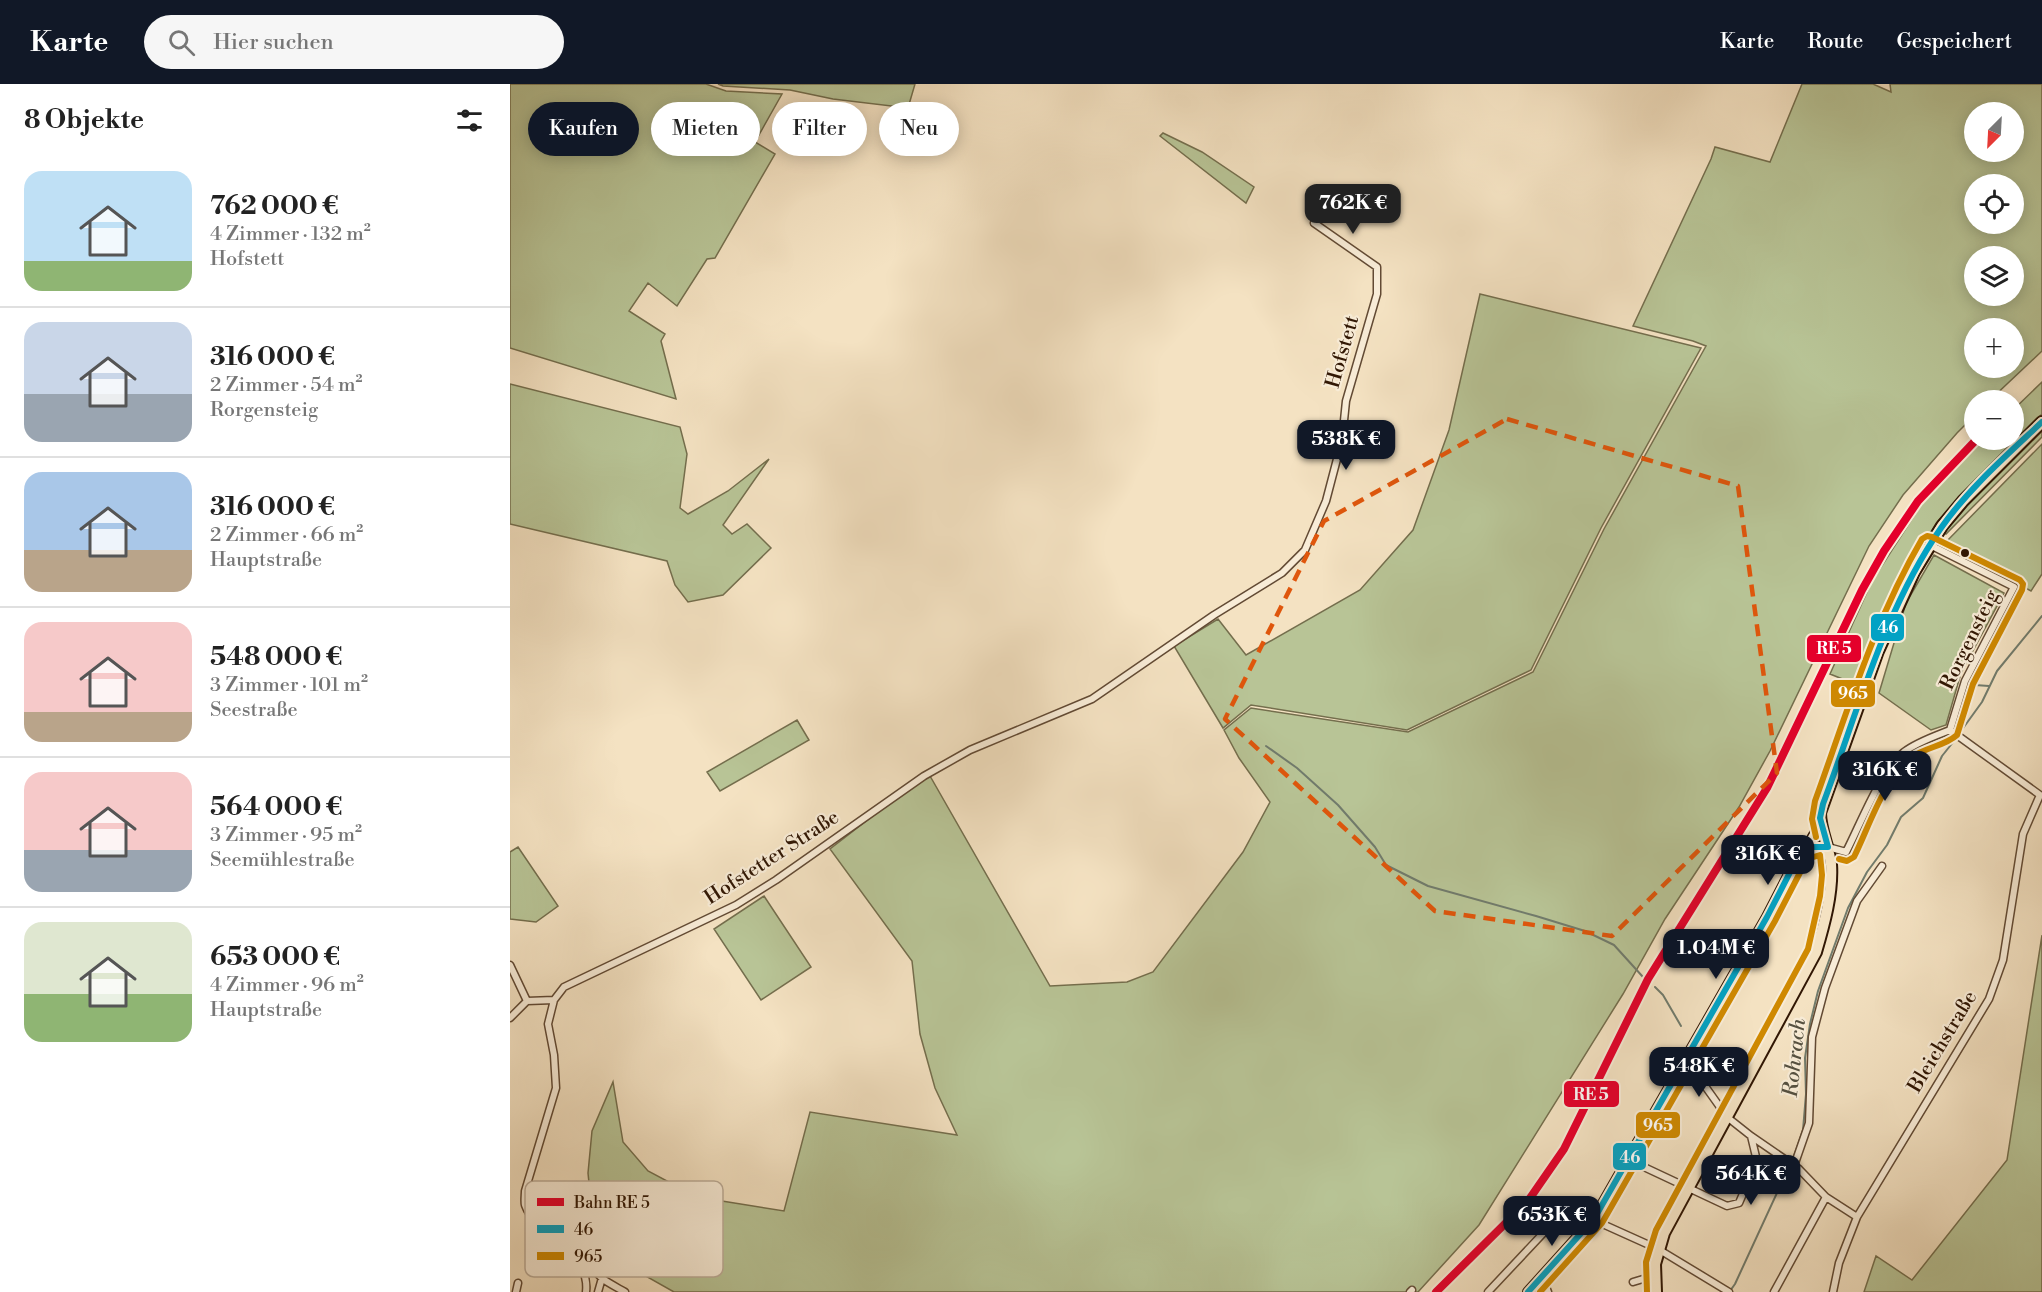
<!DOCTYPE html>
<html lang="de">
<meta charset="utf-8">
<style>
body{margin:0;font-family:"Libre Bodoni",serif;background:#f6f6f6;color:#222;height:100vh;display:flex;flex-direction:column;font-size:22px;white-space:nowrap}
*{box-sizing:border-box;margin:0}
p{font-size:20px;color:#767676}
.icon{flex:none;width:33px;height:33px;fill:none;stroke:currentColor;stroke-width:2;stroke-linecap:round;stroke-linejoin:round}
.map{position:relative;flex:1;overflow:hidden}
.drawer{display:flex;flex-direction:column;background:#fff;width:510px}
.drawer>*{flex:none}
.top-card{position:absolute;left:18px;top:18px;width:570px;height:54px;display:flex;gap:12px}
.needle{width:39px;rotate:204deg}
.buttons{position:absolute;left:1454px;top:18px;display:grid;gap:12px}
.buttons a{display:grid;place-items:center;width:60px;height:60px;border-radius:50%;background:#fff;box-shadow:0 3px 15px #0003;font-size:30px}
.price{position:absolute;translate:-50% -51px;padding:0 14px;border-radius:12px;background:#111827;color:#fff;font-size:20px;line-height:39px;filter:drop-shadow(0 2px 3px #0008)}
.price::after{content:'';position:absolute;left:50%;top:36px;width:18px;height:14px;margin-left:-9px;background:inherit;clip-path:polygon(0 0,100% 0,50% 100%)}
.price.current{background:#222;color:#fff}
ul{padding:0;list-style:none}
li{display:flex;align-items:center;gap:18px;height:150px;padding:0 24px}
li+li{border-top:2px solid #e0e0e0}
li span{display:grid;place-items:center;flex:none;width:168px;height:120px;border-radius:18px;color:#555}
li>.icon{margin-inline-start:auto}
span .icon{width:72px;height:72px;fill:#fffc;stroke-width:1}
li b{font-size:26px}
h2{display:flex;justify-content:space-between;align-items:center;height:72px;padding:0 24px;font-size:26px}
.chip{padding:0 21px;border-radius:27px;background:#fff;box-shadow:0 3px 15px #0003;font-size:21px;line-height:54px}
.chip.current{background:#111827;color:#fff}
header{display:flex;align-items:center;gap:36px;box-sizing:border-box;height:84px;padding:0 30px;background:#111827;color:#fff}
header strong{font-size:28px}
nav{display:flex;gap:33px;margin-inline-start:auto;font-size:21px}
.search{width:420px;height:54px;background:#f6f6f6;display:flex;align-items:center;gap:15px;box-sizing:border-box;padding:0 21px;border-radius:33px;color:#767676;font-size:22px}
main{display:flex;flex:1;min-height:0}
.map>svg:first-child{display:block}
.green{fill:#b8c496;stroke:#746e4d;stroke-width:1.5;fill-rule:evenodd}
.lines{fill:none;stroke-linecap:round;stroke-linejoin:round}
.stream{stroke:#717b6c;stroke-width:2}
.street-casing{stroke:#624a34;stroke-width:9}
.secondary-casing{stroke:#311704;stroke-width:12}
.primary-casing{stroke:#311704;stroke-width:14}
.street{stroke:#f8ecd7;stroke-width:6}
.secondary{stroke:#f8ecd7;stroke-width:9}
.primary{stroke:#f4e2c2;stroke-width:10}
.bus-1-casing{stroke:#f8ecd7;stroke-width:10}
.bus-2-casing{stroke:#f8ecd7;stroke-width:10}
.bus-1{stroke:#02a2c4;stroke-width:6}
.bus-2{stroke:#cf8901;stroke-width:6}
.rail-1-casing{stroke:#f8ecd7;stroke-width:12}
.rail-1{stroke:#e4002b;stroke-width:8}
.marked{fill:none;stroke:#df560c;stroke-width:4.5;stroke-dasharray:12 8;stroke-linejoin:round}
.bus-dot{fill:#311704;stroke:#f8ecd7;stroke-width:2}
.labels{text-anchor:middle;dominant-baseline:central;stroke-width:4.5;stroke-linejoin:round;paint-order:stroke}
.street-label{font-size:20px;fill:#311704;stroke:#f8ecd7}
.water-label{font-size:21px;font-style:italic;fill:#565141;stroke:#f8ecd7}
.key{fill:#f8ecd7;stroke:#bcac98;stroke-width:1.5}
.key-label{font-size:16px;fill:#311704}
.line-badge{stroke:#f8ecd7;stroke-width:2}
.badge-label{font-size:16px;text-anchor:middle;font-weight:bold;fill:#fff}
</style>
<header>
<strong>Karte</strong>
<div class="search"><svg class="icon" aria-label="search" viewBox="0 0 24 24"><circle cx="10" cy="10" r="6"/><path d="M15 15l6 6"/></svg>Hier suchen</div>
<nav><a>Karte</a><a>Route</a><a>Gespeichert</a></nav>
</header>
<main>
<section class="drawer">
<h2>8 Objekte<svg class="icon" aria-label="filters" viewBox="0 0 24 24"><path d="M4 7h16M4 17h16"/><circle cx="9" cy="7" r="2"/><circle cx="15" cy="17" r="2"/></svg></h2>
<ul>
<li><span style="background:linear-gradient(#bfe0f5 75%,#8fb573 0)"><svg class="icon" aria-label="home" viewBox="0 0 24 24"><path d="M3 11l9-7 9 7M6 9v11h12V9"/></svg></span><div><b>762 000 €</b><p>4 Zimmer · 132 m²</p><p>Hofstett</p></div></li>
<li><span style="background:linear-gradient(#c9d6e8 60%,#9aa5b1 0)"><svg class="icon" aria-label="home" viewBox="0 0 24 24"><path d="M3 11l9-7 9 7M6 9v11h12V9"/></svg></span><div><b>316 000 €</b><p>2 Zimmer · 54 m²</p><p>Rorgensteig</p></div></li>
<li><span style="background:linear-gradient(#a9c7e8 65%,#b9a48a 0)"><svg class="icon" aria-label="home" viewBox="0 0 24 24"><path d="M3 11l9-7 9 7M6 9v11h12V9"/></svg></span><div><b>316 000 €</b><p>2 Zimmer · 66 m²</p><p>Hauptstraße</p></div></li>
<li><span style="background:linear-gradient(#f6c9c9 75%,#b9a48a 0)"><svg class="icon" aria-label="home" viewBox="0 0 24 24"><path d="M3 11l9-7 9 7M6 9v11h12V9"/></svg></span><div><b>548 000 €</b><p>3 Zimmer · 101 m²</p><p>Seestraße</p></div></li>
<li><span style="background:linear-gradient(#f6c9c9 65%,#9aa5b1 0)"><svg class="icon" aria-label="home" viewBox="0 0 24 24"><path d="M3 11l9-7 9 7M6 9v11h12V9"/></svg></span><div><b>564 000 €</b><p>3 Zimmer · 95 m²</p><p>Seemühlestraße</p></div></li>
<li><span style="background:linear-gradient(#dfe7d0 60%,#8fb573 0)"><svg class="icon" aria-label="home" viewBox="0 0 24 24"><path d="M3 11l9-7 9 7M6 9v11h12V9"/></svg></span><div><b>653 000 €</b><p>4 Zimmer · 96 m²</p><p>Hauptstraße</p></div></li>
</ul>
</section>
<div class="map">
<svg width="1532" height="1208" viewBox="0 0 1532 1208">
<rect width="100%" height="100%" fill="#f4e2c2"/>
<filter id="stains"><feTurbulence type="fractalNoise" baseFrequency=".00333" numOctaves="4"/><feColorMatrix values="0 0 0 0 .2 0 0 0 0 .09 0 0 0 0 .02 0 0 0 .5 -.17"/></filter>
<radialGradient id="worn" r=".72"><stop offset=".6" stop-color="#630" stop-opacity="0"/><stop offset="1" stop-color="#630" stop-opacity=".3"/></radialGradient>
<path class="green" d="M0,0H196L216,7L272,10L245,58L265,70L205,174L197,175L167,222L138,199L119,227L155,250L151,257L166,315L0,264Z
M208,0H405L398,24L323,15L280,6L213,2Z
M1292,0H1363L1381,8L1380,0H1532V267L1480,316H1464V332L1447,349L1393,411L1359,462L1260,667L1229,723L1155,835L1113,910L969,1141L908,1208H164L118,1182L123,1149L81,1119L78,1089L82,1047L103,998L113,1058L138,1087L187,1113L274,1127L300,1028L447,1051L425,1004L410,950L402,877L320,765L395,707L420,692L540,902L617,898L643,888L733,768L760,718L729,674L714,646L741,624L898,648L1023,588L1094,445L1196,262L1183,257L1123,242L1201,75L1205,63L1260,78ZM1464,28H1503V68H1464ZM1464,100H1503V140H1464ZM1464,172H1503V212H1464ZM1464,244H1503V284H1464Z
M653,49L692,68L744,103L736,119L650,52Z
M970,210L1191,264L1091,444L1021,586L897,646L741,621L713,644L664,562L708,535L736,571L850,506L903,446L939,346Z
M1532,298V330L1428,437L1382,511L1345,600L1320,590L1362,497L1411,421L1473,356H1503V326Z
M0,300L170,343L177,370L170,424L178,430L218,407L259,375L213,441L222,450L237,440L261,464L213,511L178,518L165,501L157,477L0,440Z
M1532,345V353L1436,450L1434,449L1463,414Z
M1532,360V490L1521,507L1434,460Z
M1424,471L1494,509L1451,589L1436,641L1421,646L1369,609L1396,519Z
M287,636L299,656L210,707L197,688Z
M8,763L48,822L26,838L0,835V768Z
M254,812L301,883L251,916L204,845Z
M1532,851V1208H1354L1366,1172L1402,1196L1497,1076Z"/>
<g class="lines">
<path class="stream" d="M1451,646L1449,633L1458,604L1465,601L1479,602
M1451,647L1472,618L1487,587L1532,532
M756,662L787,684L828,721L865,763L876,781L918,802L1026,832L1075,847L1104,861L1133,893
M1145,903L1153,911L1171,942
M1220,1207L1225,1200L1284,1072L1293,1046L1296,1010L1295,974L1300,940L1308,907L1338,824L1357,788L1377,761L1391,733L1413,714L1432,672L1444,657"/>
<g class="street-casing">
<path id="street" d="M1420,461L1504,503L1455,597L1440,646
M1318,763L1336,768C1351,739 1370,688 1394,668C1407,658 1425,652 1440,646
M0,881L17,917
M0,934L17,917L44,916
M1172,981L1185,988L1217,1033L1241,1052L1289,1085L1316,1113L1347,1133
M1119,1076L1217,1122L1229,1119L1247,1077L1241,1052
M1284,1082L1299,1039L1302,953L1315,904L1347,817L1372,782
M49,1159L54,1156C71,1166 79,1183 93,1195C100,1200 108,1204 115,1208
M1032,1193L1038,1208
M1123,1198L1133,1195L1145,1196
M6,1208L8,1199
M76,1208C81,1167 27,1155 15,1121C14,1118 15,1111 15,1107L46,1004L44,971L38,940L44,916L54,903L226,821L266,796L414,692L460,666L582,615L704,531L772,489L795,466L816,417L832,356L836,317L867,210V183L804,139
M88,1208L92,1194
M900,1208L902,1206
M978,1208L1057,1124L1148,1165L1219,1208
M1264,1208L1316,1113
M1323,1208L1329,1179L1347,1133L1479,915L1493,876L1513,750L1530,711L1440,646"/>
</g>
<g class="secondary-casing">
<path id="secondary" d="M1296,765L1311,739
M1018,1208L1084,1135L1257,833L1290,769C1299,762 1307,762 1318,763"/>
</g>
<g class="primary-casing">
<path id="primary" d="M1146,1208L1145,1180L1154,1149L1306,868C1314,841 1323,809 1321,780C1319,763 1310,746 1310,729L1368,567L1404,488L1432,442L1453,417L1532,338"/>
</g>
<use href="#street" class="street"/>
<use href="#secondary" class="secondary"/>
<use href="#primary" class="primary"/>
<g class="bus-1-casing">
<path id="bus-1" d="M1018,1208L1084,1135L1257,833L1290,769L1303,763H1318L1310,734L1313,720C1348,627 1374,526 1431,444C1459,404 1497,371 1532,338"/>
</g>
<g class="bus-2-casing">
<path id="bus-2" d="M1306,753L1302,735L1305,717C1337,629 1364,537 1412,455L1417,452L1422,453L1510,496L1513,500L1512,506L1463,600L1447,651C1435,662 1416,663 1402,673C1374,694 1359,743 1344,773L1337,777L1329,775
M1030,1208L1092,1139L1265,837L1297,775L1310,771L1312,791L1310,812L1298,865L1146,1146L1136,1178L1137,1208"/>
</g>
<use href="#bus-1" class="bus-1"/>
<use href="#bus-2" class="bus-2"/>
<g class="rail-1-casing">
<path id="rail-1" d="M926,1208L1018,1117L1054,1065L1138,895L1257,704L1352,506L1374,467L1408,417L1466,356"/>
</g>
<use href="#rail-1" class="rail-1"/>
</g>
<path class="marked" d="M997,335L1228,402L1267,689L1102,852L925,827L715,635L814,437Z"/>
<circle class="bus-dot" cx="1455" cy="469" r="5"/>
<g class="labels">
<g class="street-label">
<text transform="translate(833 268) rotate(-74)">Hofstett</text>
<text transform="translate(1460 556) rotate(-64)">Rorgensteig</text>
<text transform="translate(262 774) rotate(-33)">Hofstetter Straße</text>
<text transform="translate(1433 958) rotate(-59)">Bleichstraße</text>
</g>
<g class="water-label">
<text transform="translate(1285 974) rotate(-84)">Rohrach</text>
</g>
</g>
<rect x="15" y="1097" width="198" height="96" rx="9" class="key"/>
<rect x="27" y="1114" width="27" height="8" fill="#e4002b"/>
<rect x="27" y="1141" width="27" height="8" fill="#02a2c4"/>
<rect x="27" y="1168" width="27" height="8" fill="#cf8901"/>
<g class="key-label">
<text x="64" y="1124">Bahn RE 5</text>
<text x="64" y="1151">46</text>
<text x="64" y="1178">965</text>
</g>
<g class="line-badge">
<rect x="1360" y="529" width="35" height="29" rx="6" fill="#02a2c4"/>
<rect x="1296" y="550" width="56" height="29" rx="6" fill="#e4002b"/>
<rect x="1320" y="595" width="46" height="29" rx="6" fill="#cf8901"/>
<rect x="1053" y="996" width="57" height="28" rx="6" fill="#e4002b"/>
<rect x="1125" y="1027" width="46" height="28" rx="6" fill="#cf8901"/>
<rect x="1102" y="1058" width="35" height="29" rx="6" fill="#02a2c4"/>
</g>
<g class="badge-label">
<text x="1378" y="549">46</text>
<text x="1324" y="570">RE 5</text>
<text x="1343" y="615">965</text>
<text x="1081" y="1016">RE 5</text>
<text x="1148" y="1047">965</text>
<text x="1120" y="1079">46</text>
</g>
<rect width="100%" height="100%" filter="url(#stains)"/>
<rect width="100%" height="100%" fill="url(#worn)"/>
</svg>
<div class="buttons">
<a><svg class="needle" viewBox="-14 -14 28 28"><path d="M0-13l5 13h-10z" fill="#e53935"/><path d="M0 13l5-13h-10z" fill="#767676"/></svg></a>
<a><svg class="icon" aria-label="locate" viewBox="0 0 24 24"><circle cx="12" cy="12" r="6"/><path d="M12 2v4M12 18v4M2 12h4M18 12h4"/></svg></a>
<a><svg class="icon" aria-label="layers" viewBox="0 0 24 24"><path d="M12 4l9 5-9 5-9-5zM3 14l9 5 9-5"/></svg></a>
<a>+</a>
<a>−</a>
</div>
<b class="price current" style="left:843px;top:151px">762K €</b>
<b class="price" style="left:836px;top:387px">538K €</b>
<b class="price" style="left:1375px;top:718px">316K €</b>
<b class="price" style="left:1258px;top:802px">316K €</b>
<b class="price" style="left:1206px;top:896px">1.04M €</b>
<b class="price" style="left:1189px;top:1014px">548K €</b>
<b class="price" style="left:1241px;top:1122px">564K €</b>
<b class="price" style="left:1042px;top:1163px">653K €</b>
<div class="top-card">
<a class="chip current">Kaufen</a>
<a class="chip">Mieten</a>
<a class="chip">Filter</a>
<a class="chip">Neu</a>
</div>
</div>
</main>
